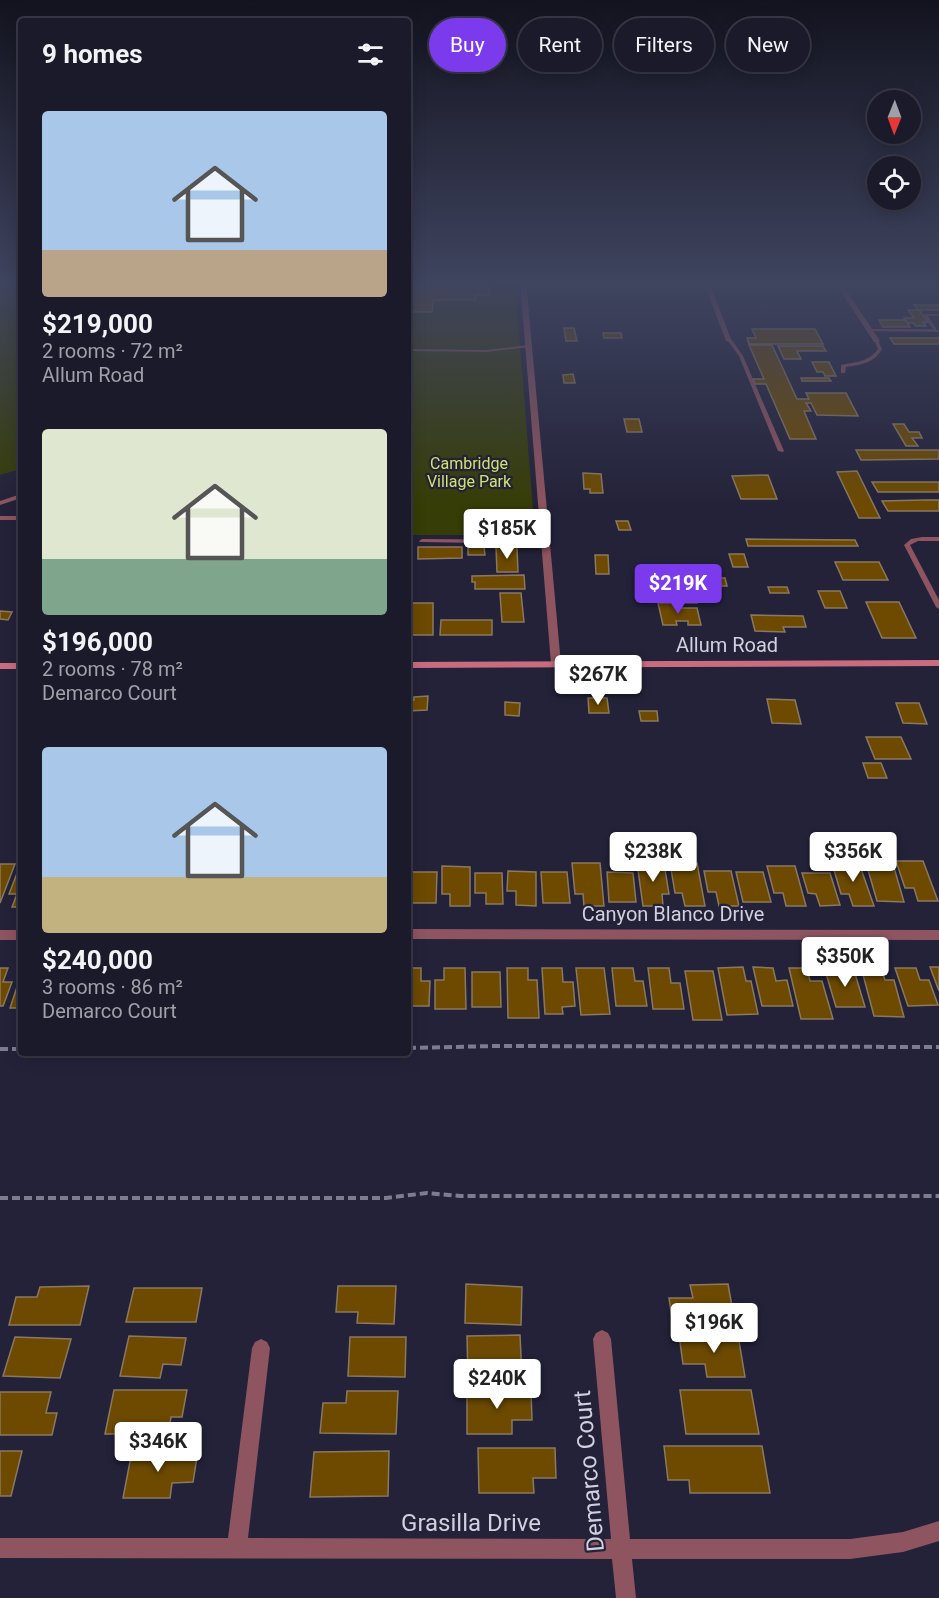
<!DOCTYPE html>
<meta charset="utf-8">
<style>
body{margin:0;font-family:Roboto,sans-serif;background:#232333;color:#f1f3f6;height:100vh;display:flex;flex-direction:column;font-size:22px;white-space:nowrap}
*{box-sizing:border-box;margin:0}
p{font-size:20px;color:#9fa1a9}
.icon{flex:none;width:33px;height:33px;fill:none;stroke:currentColor;stroke-width:2;stroke-linecap:round;stroke-linejoin:round}
.map{position:relative;flex:1;overflow:hidden}
.side{position:absolute;left:18px;top:18px;width:393px;height:1038px;display:flex;flex-direction:column;background:#1a1a2b;border-radius:6px;box-shadow:0 3px 15px #0003,0 0 0 2px #383847}
.side>*{flex:none}
.banner{position:absolute;left:429px;top:18px;width:420px;height:54px;display:flex;gap:12px}
.needle{width:39px;rotate:181deg}
.tools{position:absolute;left:867px;top:90px;display:grid;gap:12px}
.tools a{display:grid;place-items:center;width:54px;height:54px;border-radius:50%;background:#1a1a2b;box-shadow:0 3px 15px #0003,0 0 0 2px #383847;font-size:30px}
.price{position:absolute;translate:-50% -51px;padding:0 14px;border-radius:6px;background:#fff;color:#222;font-size:20px;line-height:39px;filter:drop-shadow(0 2px 3px #0008)}
.price::after{content:'';position:absolute;left:50%;top:36px;width:18px;height:14px;margin-left:-9px;background:inherit;clip-path:polygon(0 0,100% 0,50% 100%)}
.price.selected{background:#7c3aed;color:#fff}
ul{padding:0;list-style:none}
li{display:grid;align-content:center;gap:12px;height:318px;padding:0 24px}
li span{display:grid;place-items:center;height:186px;border-radius:6px;color:#555}
li>.icon{margin-inline-start:auto}
span .icon{width:108px;height:108px;fill:#fffc;stroke-width:1}
li b{font-size:26px}
h2{display:flex;justify-content:space-between;align-items:center;height:72px;padding:0 24px;font-size:26px}
.chip{padding:0 21px;border-radius:27px;background:#1a1a2b;box-shadow:0 3px 15px #0003,0 0 0 2px #383847;font-size:21px;line-height:54px}
.chip.selected{background:#7c3aed;color:#fff}
.map>svg:first-child{display:block}
.green{fill:#373d06}
.building{fill:#6d4a00;stroke:#8a7960;stroke-width:1.5}
.lines{fill:none;stroke-linecap:round;stroke-linejoin:round}
.path{stroke:#7e7d90;stroke-width:4;stroke-dasharray:8 4;stroke-linecap:butt}
.lane{fill:#8e5460;fill-rule:evenodd}
.street{fill:#8e5460;fill-rule:evenodd}
.secondary{fill:#c96c80;fill-rule:evenodd}
.labels{text-anchor:middle;dominant-baseline:central;stroke-width:4.5;stroke-linejoin:round;paint-order:stroke}
.far-park-label{font-size:16px;fill:#d1e26a;stroke:#232239}
.street-label{font-size:20px;fill:#d0d0df;stroke:#232239}
.near-street-label{font-size:24px;fill:#d0d0df;stroke:#232239}
</style>
<div class="map">
<svg width="939" height="1598" viewBox="0 0 939 1598">
<rect width="100%" height="100%" fill="#232239"/>
<path class="green" d="M408,281H515L535,535H408Z
M0,289H21V469L0,475Z"/>
<path class="building" d="M452,283H489V295H476L475,300H434L432,312H408V285H452Z
M914,305H939V310H918Z
M908,310H919L928,322H923L926,326H916L913,323H908L904,318H914Z
M879,320H905L910,327H883Z
M564,328H574L577,341H566Z
M752,329H815L823,344H749L747,338H756Z
M603,333H621L622,338H604Z
M890,338H939V344H894Z
M749,345H772L797,399H809L806,393H846L858,416L817,415L811,403H806L811,411H804L816,439H790L766,384H755L753,379H764Z
M778,346H823L826,351H797L801,359H784Z
M812,362H829L836,376H825L823,372H817Z
M573,374L575,383H564L563,375Z
M801,378H829L831,381H802Z
M624,419H639L642,432H627Z
M893,424H904L909,432H919L922,438H912L918,446H906Z
M856,450H939V459L861,460Z
M857,471L880,518H859L837,472Z
M583,473L601,474L603,493H590V489H584Z
M768,475L777,499H741L732,476Z
M872,482H939V492H878Z
M924,500H939V511H888L882,501Z
M616,521H628L631,530H619Z
M746,539L855,540L858,546H748Z
M418,547H462V558L418,559Z
M468,547H484L485,555H468Z
M496,547H517L518,572H497Z
M729,554H744L748,567H733Z
M595,555H608L609,574H596Z
M835,562H879L888,580H843Z
M524,575L525,589H475V582H472V576Z
M708,578H725L727,586H710Z
M768,587H787L789,593H770Z
M678,589H693L697,603H682Z
M818,591H840L847,608H825Z
M500,593H521L524,622H502Z
M866,602H899L916,638H882Z
M410,603H433V635H409Z
M658,603H676L677,608H697L701,625H688V621H676L677,625H663Z
M0,611L12,612L8,620L0,619Z
M751,615L803,616L806,627H783L785,632L755,631Z
M441,620H492V635H440Z
M428,696L427,710L408,711V700H414V697Z
M588,698H607L609,713H589Z
M767,699L795,700L801,724L772,723Z
M505,702L520,703L519,716L505,715Z
M896,703H919L927,724L903,723Z
M639,711H657L658,721H641Z
M866,737H901L911,759H875Z
M863,763H881L887,778H868Z
M896,861H923L938,901H918L914,888H905Z
M21,863V907H12L17,894H9Z
M572,863H600L604,906H584L583,894H575Z
M637,863H664L669,894H662L663,906H643Z
M670,863H697L705,906H685L682,893H675Z
M832,863H859L874,906H853L849,894H841Z
M866,863L893,864L904,902L877,901Z
M0,864H15L0,903Z
M442,866L470,867V906H450V894H442Z
M767,866H795L806,906H786L783,893H774Z
M508,871L536,872V906L516,905V891H507Z
M704,871H731L739,906H719L716,892H708Z
M410,872H437L436,903H408Z
M541,872H567L570,903H543Z
M607,872L633,873L636,902H609Z
M736,872H763L771,902H743Z
M475,873H502L503,904H486V893H475Z
M802,873H830L840,905L820,906L816,894L808,893Z
M743,967L746,981H751L758,1014L727,1015L718,968Z
M753,967L773,968L776,981L787,980L793,1006H762Z
M861,967L881,968L885,980H894L904,1017L874,1016Z
M930,967H939V991Z
M0,968H8L3,982H12L3,1006H0Z
M408,968H421V981H430L429,1006H408Z
M444,968H465L466,1009H435V980H444Z
M507,968H528V980H537L539,1018H508Z
M542,968H562L563,982H573L575,1006L562,1007L563,1014H545Z
M576,968H604L610,1014L581,1015Z
M612,968H633L635,981H643L647,1006H616Z
M648,968H669L671,983H680L684,1009H653Z
M789,968H807L810,981H822L833,1019H801Z
M895,968H916L920,980H929L938,1005L908,1006Z
M825,970H854L865,1007H836Z
M685,971H713L722,1020H693Z
M472,972H500L501,1007H472Z
M21,975V1008H10Z
M466,1284L522,1287L521,1325L465,1323Z
M728,1284L735,1323L673,1325L669,1298H693L690,1285Z
M89,1286L80,1325H9L16,1297H37L40,1287Z
M338,1286H396L394,1324L357,1323L358,1312H336Z
M134,1288H202L196,1322H126Z
M520,1335L522,1377L468,1378L467,1336Z
M679,1335H738L745,1377H707L705,1364H683Z
M129,1336L186,1338L181,1365L163,1364L160,1378L120,1376Z
M15,1337L71,1339L60,1378L3,1376Z
M350,1337H406L405,1377L348,1376Z
M114,1390H187L182,1417H171L168,1434H105Z
M467,1390H531L532,1420H512V1434H467Z
M680,1390H751L759,1434H686Z
M347,1391H398L396,1434L320,1433L323,1403H346Z
M0,1392H51L46,1413H57L52,1435H0Z
M664,1446H762L770,1493H690L689,1480H668Z
M478,1448H555L556,1478H533L534,1493H479Z
M0,1451H22L11,1496H0Z
M132,1451H198L193,1482L172,1483L170,1498H123Z
M389,1451L388,1496L310,1497L314,1452Z"/>
<g class="lines">
<path class="path" d="M408,1048L495,1046L939,1047
M0,1049H21
M0,1198H386L427,1193L460,1196H939"/>
<path class="lane" d="M925,314H939V316H928L937,330H939V332L869,331L867,330L869,329H933L923,315Z
M728,340H732L743,356L784,451L783,452L778,451L739,356L728,341Z
M874,340H878L882,349C874,363 861,365 846,367L845,373H841V365C855,362 869,362 878,349Z
M528,345L530,346V347L486,352L408,351V349L486,350Z
M21,494V498L0,505V501Z
M0,516H21V520H0Z
M922,537H939V541H918L910,545L939,600V609L936,607L904,545L911,539Z
M422,539L546,540L549,542L546,544L420,542L419,541Z"/>
<path class="street" d="M520,281H526L561,664L556,667L551,664Z
M703,281H709L732,342L726,341Z
M834,281H840L880,341L878,342H874Z
M408,929L939,930V940L408,939Z
M0,930H21V940H0Z
M602,1330L608,1333L611,1339L630,1539H850L903,1532L939,1521V1541L903,1552L850,1559H632L636,1598H616L612,1559L0,1558V1538H228L252,1348L255,1342L261,1339L267,1342L270,1348L248,1538L611,1539L593,1339L596,1333Z"/>
<path class="secondary" d="M939,660V666L408,668V662Z
M0,663H21V669H0Z"/>
</g>
<linearGradient id="sky" x2="0" y2="1"><stop stop-color="#13131f"/><stop offset="0.56" stop-color="#3f445f"/><stop offset="1" stop-color="#3f445f" stop-opacity="0"/></linearGradient>
<rect width="939" height="505" fill="url(#sky)"/>
<g class="labels">
<g class="far-park-label">
<text x="469" y="463">Cambridge<tspan x="469" dy="18">Village Park</tspan></text>
</g>
<g class="street-label">
<text x="727" y="645">Allum Road</text>
<text x="673" y="914">Canyon Blanco Drive</text>
</g>
<g class="near-street-label">
<text transform="translate(589 1471) rotate(-95)">Demarco Court</text>
<text x="471" y="1523">Grasilla Drive</text>
</g>
</g>
</svg>
<div class="tools">
<a><svg class="needle" viewBox="-14 -14 28 28"><path d="M0-13l5 13h-10z" fill="#e53935"/><path d="M0 13l5-13h-10z" fill="#9fa1a9"/></svg></a>
<a><svg class="icon" aria-label="locate" viewBox="0 0 24 24"><circle cx="12" cy="12" r="6"/><path d="M12 2v4M12 18v4M2 12h4M18 12h4"/></svg></a>
</div>
<b class="price" style="left:507px;top:560px">$185K</b>
<b class="price selected" style="left:678px;top:615px">$219K</b>
<b class="price" style="left:598px;top:706px">$267K</b>
<b class="price" style="left:653px;top:883px">$238K</b>
<b class="price" style="left:853px;top:883px">$356K</b>
<b class="price" style="left:845px;top:988px">$350K</b>
<b class="price" style="left:714px;top:1354px">$196K</b>
<b class="price" style="left:497px;top:1410px">$240K</b>
<b class="price" style="left:158px;top:1473px">$346K</b>
<div class="banner">
<a class="chip selected">Buy</a>
<a class="chip">Rent</a>
<a class="chip">Filters</a>
<a class="chip">New</a>
</div>
<section class="side">
<h2>9 homes<svg class="icon" aria-label="filters" viewBox="0 0 24 24"><path d="M4 7h16M4 17h16"/><circle cx="9" cy="7" r="2"/><circle cx="15" cy="17" r="2"/></svg></h2>
<ul>
<li><span style="background:linear-gradient(#a9c7e8 75%,#b9a48a 0)"><svg class="icon" aria-label="home" viewBox="0 0 24 24"><path d="M3 11l9-7 9 7M6 9v11h12V9"/></svg></span><div><b>$219,000</b><p>2 rooms · 72 m²</p><p>Allum Road</p></div></li>
<li><span style="background:linear-gradient(#dfe7d0 70%,#7fa58c 0)"><svg class="icon" aria-label="home" viewBox="0 0 24 24"><path d="M3 11l9-7 9 7M6 9v11h12V9"/></svg></span><div><b>$196,000</b><p>2 rooms · 78 m²</p><p>Demarco Court</p></div></li>
<li><span style="background:linear-gradient(#a9c7e8 70%,#c2b280 0)"><svg class="icon" aria-label="home" viewBox="0 0 24 24"><path d="M3 11l9-7 9 7M6 9v11h12V9"/></svg></span><div><b>$240,000</b><p>3 rooms · 86 m²</p><p>Demarco Court</p></div></li>
</ul>
</section>
</div>
